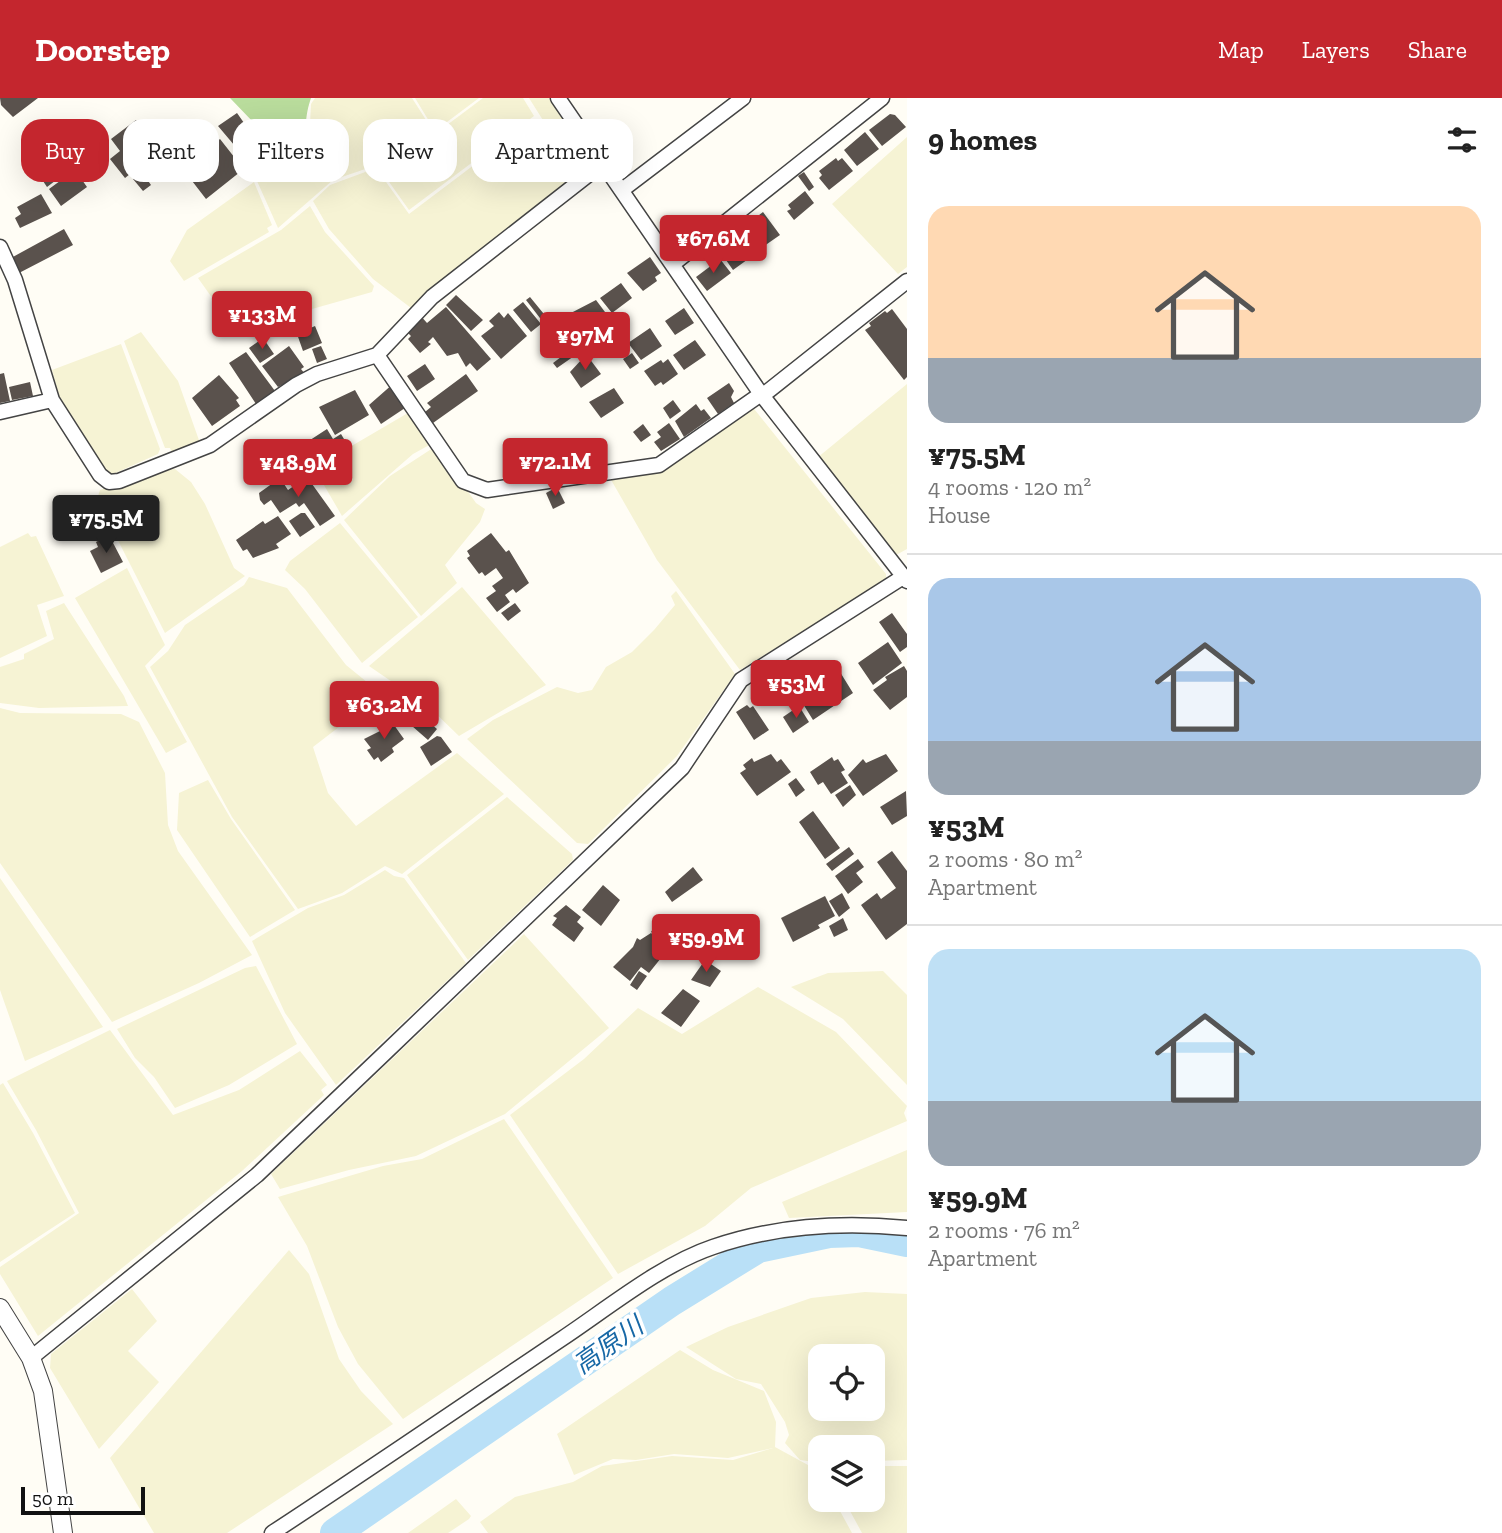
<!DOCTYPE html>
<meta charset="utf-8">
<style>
body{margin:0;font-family:"Zilla Slab","Noto Sans JP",serif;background:#f2f2f2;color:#222;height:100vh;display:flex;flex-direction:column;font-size:26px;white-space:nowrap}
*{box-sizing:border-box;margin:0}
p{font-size:23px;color:#767676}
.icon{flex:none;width:38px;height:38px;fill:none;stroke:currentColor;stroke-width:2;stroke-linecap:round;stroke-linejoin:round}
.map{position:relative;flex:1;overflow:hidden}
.sheet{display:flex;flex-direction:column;background:#fff;width:595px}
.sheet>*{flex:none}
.hud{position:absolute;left:21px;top:21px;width:665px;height:63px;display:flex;gap:14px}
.tools{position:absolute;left:808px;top:1246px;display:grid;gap:14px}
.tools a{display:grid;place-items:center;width:77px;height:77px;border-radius:14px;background:#fff;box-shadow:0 7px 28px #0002;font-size:35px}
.scale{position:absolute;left:21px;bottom:18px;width:124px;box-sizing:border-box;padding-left:7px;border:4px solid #111;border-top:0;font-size:19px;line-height:24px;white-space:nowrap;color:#111;-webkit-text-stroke:5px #fff;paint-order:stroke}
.price{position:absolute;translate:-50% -60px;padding:0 16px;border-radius:7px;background:#c4262e;color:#fff;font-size:23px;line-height:46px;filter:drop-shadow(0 2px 4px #0008)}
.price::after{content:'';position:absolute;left:50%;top:42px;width:21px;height:16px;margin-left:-10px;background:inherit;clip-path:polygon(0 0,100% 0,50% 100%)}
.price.on{background:#222;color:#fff}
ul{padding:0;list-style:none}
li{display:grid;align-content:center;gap:14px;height:371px;padding:0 21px}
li+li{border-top:2px solid #e0e0e0}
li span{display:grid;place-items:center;height:217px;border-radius:21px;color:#555}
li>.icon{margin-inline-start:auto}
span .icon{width:126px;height:126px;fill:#fffc;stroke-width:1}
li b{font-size:30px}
h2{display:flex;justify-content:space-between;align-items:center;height:84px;padding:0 21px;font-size:30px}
.tag{padding:0 24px;border-radius:21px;background:#fff;box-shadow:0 7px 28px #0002;font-size:24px;line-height:63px}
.tag.on{background:#c4262e;color:#fff}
header{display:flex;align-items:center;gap:42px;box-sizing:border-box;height:98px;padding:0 35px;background:#c4262e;color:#fff}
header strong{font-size:33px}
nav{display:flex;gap:38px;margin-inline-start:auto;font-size:24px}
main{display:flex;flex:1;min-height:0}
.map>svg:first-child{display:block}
.farmland{fill:#f6f3d4;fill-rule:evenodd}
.forest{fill:#b9dc9c}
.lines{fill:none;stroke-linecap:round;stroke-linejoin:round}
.river{stroke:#b9e0f7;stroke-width:30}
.building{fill:#5a524d}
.minor-casing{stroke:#444;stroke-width:17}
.tertiary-casing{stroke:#444;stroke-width:20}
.minor{stroke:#fff;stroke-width:14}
.tertiary{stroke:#fff;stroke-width:18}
.labels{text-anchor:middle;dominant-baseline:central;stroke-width:7;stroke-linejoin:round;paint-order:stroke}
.water-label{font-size:26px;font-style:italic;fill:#1768a6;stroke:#fff}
</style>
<header>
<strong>Doorstep</strong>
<nav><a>Map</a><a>Layers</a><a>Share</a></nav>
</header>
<main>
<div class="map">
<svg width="907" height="1435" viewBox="0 0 907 1435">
<rect width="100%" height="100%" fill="#fffdf5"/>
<path class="farmland" d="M315,0H412L435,36L483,0H523L534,18L409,112L377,67L333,82L278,130L257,83L289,64L309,46L311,6Z
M415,0H479L435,33Z
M529,0H549L590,62H571L563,54Z
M535,21L556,53L570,67L587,69L411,210L373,181L329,131L313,103L330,87L376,70L409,116Z
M907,39V169L898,176L832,106Z
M254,84L272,127L267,130L269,134L184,183L170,163L187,132Z
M310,108L325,134L374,188L372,194L312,211L287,208L269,211L237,235L198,180L281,132Z
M141,234L178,283L200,345L173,357L170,350H165L124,243Z
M121,246L160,351L158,356L111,377L105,374L61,305L52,272Z
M907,286V451L896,457L817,360Z
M751,307L886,476V482L740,572L657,462L610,380L662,369Z
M413,312L433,345L413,356L342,418L314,370Z
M436,348L476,405L485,411L480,424L445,467L457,485L421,518L344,422L390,378Z
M175,371L191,384L205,406L234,470L245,478L165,535L97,401L100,392L160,372Z
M340,425L418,519L362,565L305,491L285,472L290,463Z
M28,435L31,439L36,438L64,498L37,507L47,538L0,560V449Z
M127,470L165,547L145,568L187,644L166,655L75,500Z
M249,479L287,490L346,567L378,593L361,612L313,649L328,695L356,728L457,655L504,696L402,776L385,768L342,795L298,811L232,719L150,569L168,553L185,527L244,487Z
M462,489L546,587L459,638L430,610L369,568Z
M676,493L735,576L677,658L588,746L577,745L467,641L493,622L557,589L578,595L592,592L606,569L632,554L654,532L675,507L671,498Z
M64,505L124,598L128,608L39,610L0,605V569L24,561V556L54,541L46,513Z
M0,610L20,615L121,616L139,624L165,675L168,727L178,753L252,857L199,885L112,924L0,765Z
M208,682L231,721L295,812L250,839L177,732L179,695Z
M507,699L572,756L573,762L468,862L407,777Z
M385,772L394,778L404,780L466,865L336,987L285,915L252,843L308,810L344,797Z
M0,780L103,929L25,963L0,892Z
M524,836L609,930L505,1016L416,1058L349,1072L280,1091L271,1076Z
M256,868L297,946L229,987L175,1010L154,979L135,960L117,931L245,870Z
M883,873L907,897V987L843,921L791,889L828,875Z
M758,889L836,934L907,1008L904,1015L907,1023L751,1090L705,1128L618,1176L510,1017L584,961L638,910L682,936Z
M110,932L173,1017L239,992L300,953L327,987L321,992L324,997L242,1073L38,1238L0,1176V1169L79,1115L36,1032L7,983Z
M3,985L33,1035L75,1115L0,1164V987Z
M504,1021L613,1180L403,1321L358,1266L338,1229L307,1148L278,1099L383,1068L422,1061Z
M907,1052V1114L789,1120L782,1104Z
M289,1152L309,1176L339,1261L361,1293L393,1326L227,1435H154L110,1360Z
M132,1191L157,1223L128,1253L159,1284L99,1351L50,1270L51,1256Z
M865,1194L907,1196V1362L873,1363V1349H821V1365L800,1362L785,1345L789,1337L785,1324L761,1286L736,1281L686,1249L728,1229L811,1200ZM873,1258V1311H821V1258Z
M680,1252L713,1272L764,1293L776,1324L775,1349L819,1373L821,1402H834L852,1435H488L480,1424L515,1399L573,1384L602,1368L672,1358L733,1362L773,1350L728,1360L674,1356L636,1362L613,1361L574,1377L557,1336Z
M873,1368H907V1435H862L844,1402H873Z
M456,1401L471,1418L469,1421L448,1435H408Z"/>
<path class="forest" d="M230,0H311C298,38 319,43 273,67L255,55L254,25Z"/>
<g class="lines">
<path class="river" d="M335,1435L672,1203L758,1150L829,1135L859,1134L907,1144"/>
</g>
<path class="building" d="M0,0H38L13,19L1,7Z
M237,15L256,42L240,54L218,28Z
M890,16L895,17L906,29L882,48L869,32Z
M136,22L149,40L144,44L154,57L125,80L110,61L120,53L111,41Z
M865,34L879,51L857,68L844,52Z
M220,41L242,69L238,72L240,74L206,101L189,79L195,75L192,72L212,60L206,52Z
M80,42L89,56L81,62L71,48Z
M63,46L66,51L70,49L80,64L47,89L31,65Z
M836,60L838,63L842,60L853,73L829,92L819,80L822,77L819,73Z
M75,72L87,89L61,108L49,91Z
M142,74L151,87L143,93L133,81Z
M804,74L814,89L809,93L798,78Z
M805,93L814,105L794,122L787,113L791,111L788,107Z
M41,96L52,115L20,130L15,120L21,116L17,109Z
M763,114L780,137L754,155L746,144L749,141L745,135L754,129L750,124Z
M64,131L73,147L19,175L11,160Z
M731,132L739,142L722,155L714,146Z
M743,149L751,159L733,172L726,162Z
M650,159L661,175L655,179L657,183L643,193L627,175Z
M720,161L731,175L707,193L696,179Z
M621,185L632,200L612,215L600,200Z
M456,197L483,222L471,233L446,207Z
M530,199L548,221L543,224L526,202Z
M596,202L608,218L582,236L569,216Z
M523,204L541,226L531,234L513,212Z
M446,209L491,261L477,273L470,265L466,269L458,255L447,258L433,239L428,244L431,246L420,255L408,241L411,238L404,231L420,217L427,225Z
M684,210L694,225L675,237L665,223Z
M892,211L907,231V279L904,282L865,232L871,228L869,225L885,213L887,215Z
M499,214L504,220L508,215L527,238L501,261L481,238L494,228L489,223Z
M566,227L575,246L555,259L544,242Z
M315,228L322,245L303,253L297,236Z
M650,230L662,248L641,262L628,245Z
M263,240L274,256L260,265L249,250Z
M695,242L706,257L684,272L673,257Z
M289,248L304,269L301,271L305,276L278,289L262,268Z
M321,248L327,261L317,265L312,251Z
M573,250L577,256L557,270L553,265Z
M246,254L275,293L256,306L229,265Z
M632,255L639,265L630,271L623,261Z
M583,260L585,263L589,260L601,276L581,290L570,274Z
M668,261L678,276L663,287L661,284L655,288L644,273L661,262L663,265Z
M425,266L435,281L417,293L407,278Z
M4,275L10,303L0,305V276Z
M466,276L478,293L433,325L425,314L431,309L427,305Z
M219,277L239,300L236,302L240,308L212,328L192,300Z
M30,284L33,298L12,302L9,289Z
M394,285L408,308L381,326L369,307Z
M729,285L734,293L731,299L734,305L718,316L707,300Z
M614,290L624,305L601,320L589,304Z
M355,292L369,317L335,337L319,309Z
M673,302L681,313L670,321L663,310Z
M696,306L701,313L704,311L711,320L684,339L675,323Z
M669,325L680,341L661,353L654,344L661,339L657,334Z
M643,326L651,337L641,344L633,334Z
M327,331L333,341L341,336L347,346L324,361L321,358L310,362L301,348Z
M307,379L335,418L320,428L304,405L299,409L296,405L280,415L271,402L264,407L260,402L259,395L280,380L288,392Z
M557,389L565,405L553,411L546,395Z
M301,415H305L315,429L300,439L289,423Z
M278,418L291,436L276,446L279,450L253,460L247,451L243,453L236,442L263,423L265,426Z
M491,435L506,454L509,452L529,485L516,495L513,491L505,497L510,504L497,514L486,500L496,493L492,488L503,480L496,470L485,478L482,474L479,476L467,460L470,458L467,453Z
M103,440L105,444L111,441L123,464L101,475L90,453L98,449L96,444Z
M515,505L521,513L508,523L501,515Z
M892,515L907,536V549L900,554L879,524Z
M888,544L902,565L873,587L858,565Z
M904,568L907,573V599L890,612L873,592L887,582L885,579Z
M840,574L853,595L813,622L800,601L821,587L819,584L827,578L829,581Z
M386,593L401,605L392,615L377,603Z
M747,607L750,610L753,608L769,632L754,642L736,614Z
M799,608L809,624L793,635L783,619Z
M422,618L437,631L428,642L412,628Z
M389,620L404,641L392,650L394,654L381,664L378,659L374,662L367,652L371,650L364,641L380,633L377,629Z
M437,638L441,639L452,654L431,668L420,649Z
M771,656L777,664L781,661L791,674L757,698L740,675L746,671L743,667L752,660L754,664Z
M886,656L898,673L863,698L848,677L863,661L866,665Z
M832,659L834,663L838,661L845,672L841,674L848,685L831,696L823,684L818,687L810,674Z
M796,680L805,692L796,699L788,686Z
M850,687L856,697L843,709L835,697Z
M906,693L907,718L892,727L880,709Z
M813,713L840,750L825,761L799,724Z
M849,749L854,756L832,773L826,766Z
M892,753L907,773V826L886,842L861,807L877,795L881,801L896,790L877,764Z
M858,761L864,769L856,775L863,784L848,796L835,778Z
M693,769L703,782L672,804L665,794Z
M603,787L620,802L601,828L582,812Z
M842,795L850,810L839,819L829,803Z
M825,798L835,818L818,827L820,830L793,844L781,820Z
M566,807L581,819L577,824L584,830L574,844L552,827L557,820L553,818Z
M843,820L848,832L834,839L829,828Z
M657,825L676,838L669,848L651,834Z
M651,835L669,850L649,875L641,869L630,883L613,869L633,849L637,840L640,842Z
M705,862L721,873L710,889L691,882Z
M639,873L647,878L637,892L630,887Z
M683,891L700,903L681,929L661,915Z"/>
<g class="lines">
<g class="minor-casing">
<path id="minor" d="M558,0L761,296L907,483
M622,92L743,0
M0,149L15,182L52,302L100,377L109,384L119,383L210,347L296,287L317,276L377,257L432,199L602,66
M673,166L882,0
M377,257L463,383L487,392L659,367L761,296
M762,298L907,183
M0,314L52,302
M31,1260L257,1077L386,954L682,670L741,582L903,479
M272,1435C370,1371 466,1305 563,1240C608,1210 662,1166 713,1149C774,1128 843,1124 907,1130"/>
</g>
<g class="tertiary-casing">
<path id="tertiary" d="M0,1210L31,1260L43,1293L63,1435"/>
</g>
<use href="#minor" class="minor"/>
<use href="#tertiary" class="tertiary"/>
</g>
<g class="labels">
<g class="water-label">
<text transform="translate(608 1247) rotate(-35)">高原川</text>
</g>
</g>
</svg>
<div class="tools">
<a><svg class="icon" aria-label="locate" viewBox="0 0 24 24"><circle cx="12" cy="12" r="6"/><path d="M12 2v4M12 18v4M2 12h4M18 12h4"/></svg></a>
<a><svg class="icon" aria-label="layers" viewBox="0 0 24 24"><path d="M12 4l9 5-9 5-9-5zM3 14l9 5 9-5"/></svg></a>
</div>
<div class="scale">50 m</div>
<b class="price" style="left:713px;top:177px">¥67.6M</b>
<b class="price" style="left:262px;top:253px">¥133M</b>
<b class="price" style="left:585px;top:274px">¥97M</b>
<b class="price" style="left:555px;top:400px">¥72.1M</b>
<b class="price" style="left:298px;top:401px">¥48.9M</b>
<b class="price on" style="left:106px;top:457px">¥75.5M</b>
<b class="price" style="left:796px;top:622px">¥53M</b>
<b class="price" style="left:384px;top:643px">¥63.2M</b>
<b class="price" style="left:706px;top:876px">¥59.9M</b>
<div class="hud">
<a class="tag on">Buy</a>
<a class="tag">Rent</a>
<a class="tag">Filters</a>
<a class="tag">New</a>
<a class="tag">Apartment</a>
</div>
</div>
<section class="sheet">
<h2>9 homes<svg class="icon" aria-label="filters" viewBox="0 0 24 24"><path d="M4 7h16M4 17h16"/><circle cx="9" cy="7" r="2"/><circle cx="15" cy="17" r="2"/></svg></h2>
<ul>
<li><span style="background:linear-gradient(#ffd9b3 70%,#9aa5b1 0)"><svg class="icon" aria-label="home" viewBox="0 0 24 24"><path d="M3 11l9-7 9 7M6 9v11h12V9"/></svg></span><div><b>¥75.5M</b><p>4 rooms · 120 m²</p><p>House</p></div></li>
<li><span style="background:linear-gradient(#a9c7e8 75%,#9aa5b1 0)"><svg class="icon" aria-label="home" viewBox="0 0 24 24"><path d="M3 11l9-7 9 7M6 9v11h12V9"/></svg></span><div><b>¥53M</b><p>2 rooms · 80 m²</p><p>Apartment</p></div></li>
<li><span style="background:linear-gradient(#bfe0f5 70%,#9aa5b1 0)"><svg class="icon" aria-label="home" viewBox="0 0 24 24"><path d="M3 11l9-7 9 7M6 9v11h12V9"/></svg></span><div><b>¥59.9M</b><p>2 rooms · 76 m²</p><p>Apartment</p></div></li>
</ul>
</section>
</main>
